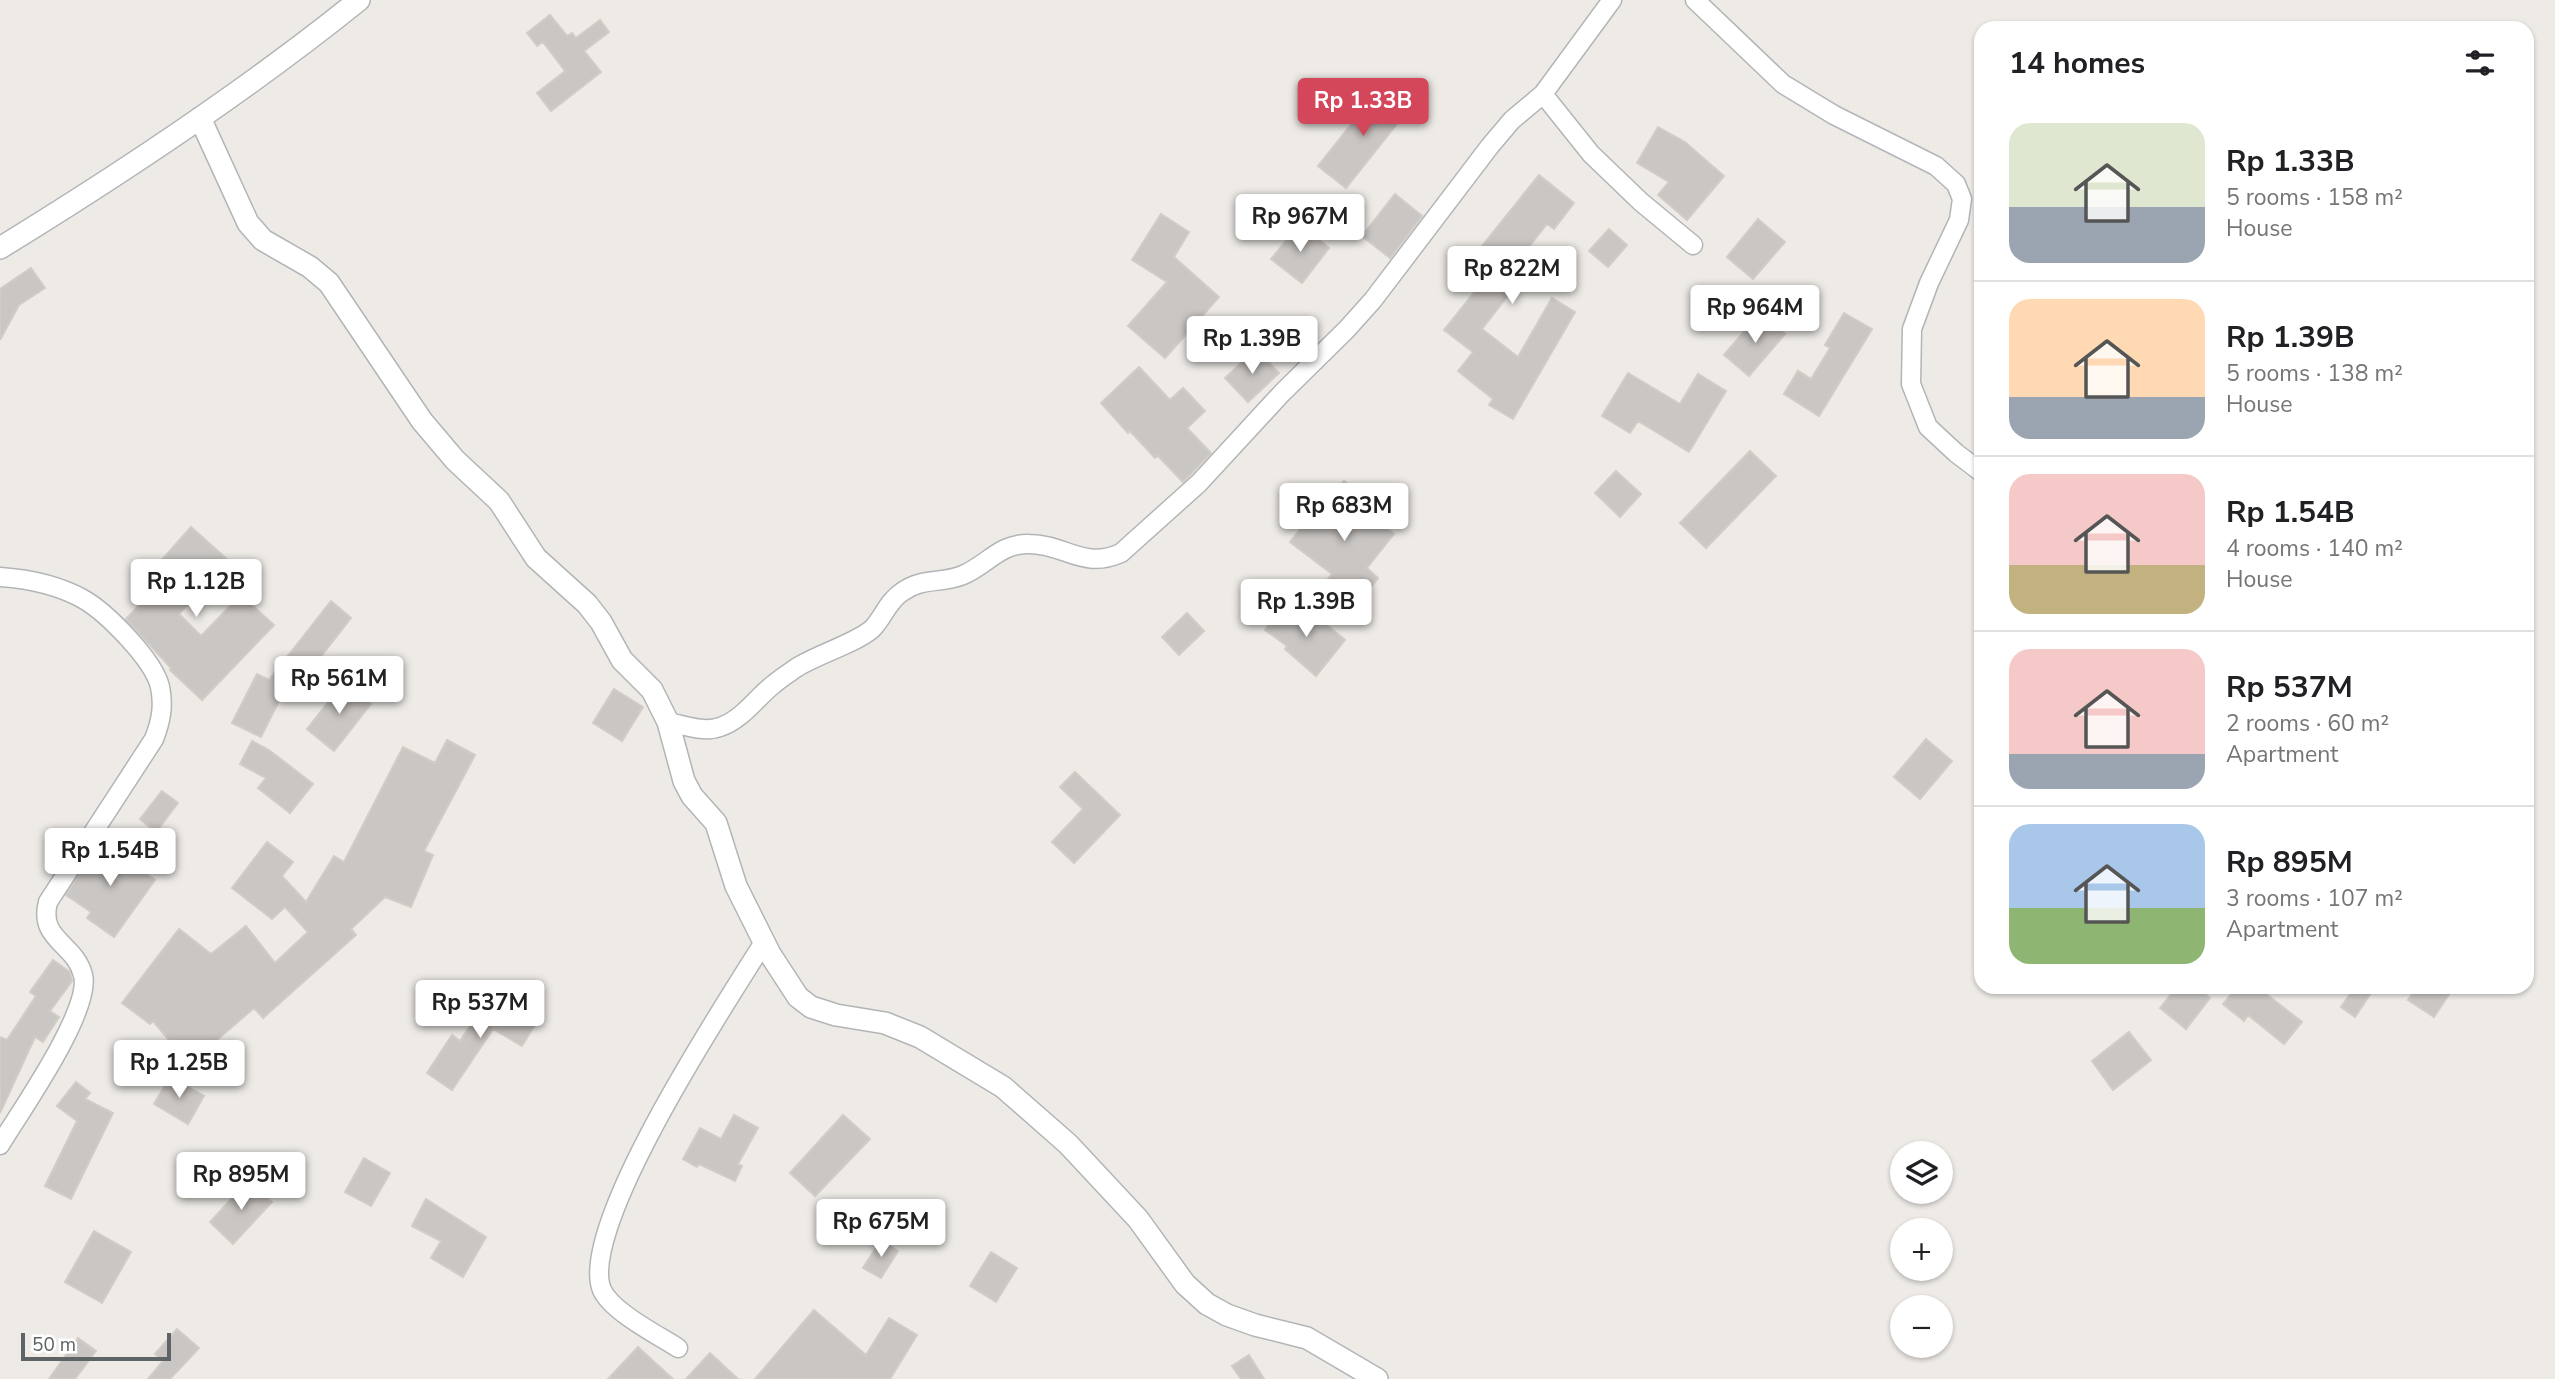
<!DOCTYPE html>
<meta charset="utf-8">
<style>
body{margin:0;font-family:"Nunito Sans",sans-serif;background:#f6f6f6;color:#202124;height:100vh;display:flex;flex-direction:column;font-size:26px;white-space:nowrap}
*{box-sizing:border-box;margin:0}
p{font-size:23px;color:#757577}
.icon{flex:none;width:38px;height:38px;fill:none;stroke:currentColor;stroke-width:2;stroke-linecap:round;stroke-linejoin:round}
.map{position:relative;flex:1;overflow:hidden}
.drawer{position:absolute;left:1974px;top:21px;width:560px;height:973px;display:flex;flex-direction:column;background:#fff;border-radius:21px;box-shadow:0 2px 5px #0004}
.drawer>*{flex:none}
.buttons{position:absolute;left:1890px;top:1141px;display:grid;gap:14px}
.buttons a{display:grid;place-items:center;width:63px;height:63px;border-radius:50%;background:#fff;box-shadow:0 2px 5px #0004;font-size:35px}
.scale{position:absolute;left:21px;bottom:18px;width:150px;box-sizing:border-box;padding-left:7px;border:4px solid #5e6365;border-top:0;font-size:19px;line-height:24px;white-space:nowrap;color:#5e6365;-webkit-text-stroke:5px #fff;paint-order:stroke}
.price{position:absolute;translate:-50% -60px;padding:0 16px;border-radius:7px;background:#fff;color:#222;font-size:23px;line-height:46px;filter:drop-shadow(0 2px 4px #0008)}
.price::after{content:'';position:absolute;left:50%;top:42px;width:21px;height:16px;margin-left:-10px;background:inherit;clip-path:polygon(0 0,100% 0,50% 100%)}
.price.active{background:#d4475b;color:#fff}
ul{padding:0;list-style:none}
li{display:flex;align-items:center;gap:21px;height:175px;padding:0 35px}
li+li{border-top:2px solid #e0e0e0}
li span{display:grid;place-items:center;flex:none;width:196px;height:140px;border-radius:21px;color:#555}
li>.icon{margin-inline-start:auto}
span .icon{width:84px;height:84px;fill:#fffc;stroke-width:1}
li b{font-size:30px}
h2{display:flex;justify-content:space-between;align-items:center;height:84px;padding:0 35px;font-size:30px}
.map>svg:first-child{display:block}
.building{fill:#cac6c3;stroke:#d2ccc6;stroke-width:2}
.lines{fill:none;stroke-linecap:round;stroke-linejoin:round}
.minor-casing{stroke:#b2b5b7;stroke-width:21}
.tertiary-casing{stroke:#b2b5b7;stroke-width:24}
.minor{stroke:#fff;stroke-width:18}
.tertiary{stroke:#fff;stroke-width:21}
</style>
<div class="map">
<svg width="2555" height="1379" viewBox="0 0 2555 1379">
<rect width="100%" height="100%" fill="#eeebe7"/>
<path class="building" d="M550,15L567,36L572,33L576,38L600,20L609,32L584,51L601,72L551,111L537,93L565,71L543,42L537,46L527,33Z
M1380,88L1408,110L1346,188L1318,166Z
M1658,127L1685,142L1724,176L1687,220L1658,195L1669,182L1637,163Z
M1539,175L1574,203L1554,229L1547,224L1499,285L1510,293L1482,329L1518,357L1552,298L1575,312L1513,419L1489,405L1493,399L1458,371L1473,352L1444,330L1500,260L1482,246Z
M1395,194L1422,216L1390,258L1362,236Z
M1161,214L1189,232L1174,257L1219,297L1165,358L1128,326L1167,282L1132,260Z
M1758,219L1785,242L1753,279L1727,257Z
M1300,224L1329,248L1302,283L1271,259Z
M1609,229L1627,245L1608,267L1589,251Z
M31,268L45,288L19,305L0,340V289Z
M1760,313L1785,334L1749,376L1724,355Z
M1844,313L1872,329L1819,416L1784,394L1798,371L1811,379L1830,348L1825,345Z
M1256,349L1279,373L1248,402L1225,378Z
M1139,367L1170,400L1183,388L1205,411L1187,428L1211,453L1183,482L1158,456L1155,458L1130,431L1128,433L1101,403Z
M1628,373L1680,404L1698,374L1726,391L1689,452L1638,421L1630,433L1602,416Z
M1750,451L1776,476L1706,548L1680,523Z
M1616,471L1641,494L1620,517L1595,493Z
M1344,481L1367,500L1361,508L1394,534L1367,568L1378,578L1355,608L1324,584L1332,574L1290,542L1323,501L1326,503Z
M191,527L227,559L179,614L201,636L241,595L274,625L202,700L170,670L171,668L126,619L170,573L159,563Z
M331,601L351,618L305,677L295,669L261,737L232,723L257,674L269,680Z
M1284,606L1306,622L1313,614L1345,640L1316,676L1285,649L1287,646L1265,630Z
M1187,613L1204,631L1179,655L1162,637Z
M344,682L371,704L334,751L307,729Z
M614,689L643,707L622,741L593,723Z
M1926,739L1952,761L1920,799L1894,777Z
M447,740L475,755L424,851L433,855L411,907L385,897L351,929L356,935L263,1018L254,1008L189,1064L153,1021L150,1024L122,1003L179,929L211,954L246,926L275,963L308,932L285,907L272,919L232,888L267,842L293,862L282,876L306,902L334,856L344,862L403,747L435,763Z
M252,741L269,750L313,784L290,813L258,788L266,778L240,764Z
M1075,772L1120,815L1074,863L1052,842L1083,809L1060,787Z
M162,791L178,803L156,832L140,819Z
M103,838L124,853L122,856L155,880L114,937L87,918L91,912L66,895Z
M53,960L70,972L72,981L50,1011L59,1017L43,1042L35,1037L0,1113V1037L7,1040L36,996L30,992Z
M2177,987H2197L2210,998L2186,1029L2160,1008Z
M2237,987H2257L2302,1022L2284,1044L2248,1015L2244,1021L2223,1004Z
M2355,987H2375L2355,1017L2341,1007Z
M2417,987H2454L2434,1017L2408,1000Z
M491,994L536,1023L522,1046L493,1029L452,1090L427,1073L452,1035L460,1041Z
M2129,1032L2151,1060L2113,1090L2092,1061Z
M170,1077L204,1096L188,1124L154,1104Z
M76,1082L90,1093L85,1099L113,1113L71,1199L45,1186L77,1121L57,1106Z
M734,1115L758,1128L738,1164L742,1166L735,1181L699,1164L697,1167L683,1159L700,1128L721,1139Z
M843,1115L870,1139L815,1196L790,1173Z
M364,1158L390,1173L371,1206L345,1192Z
M249,1180L272,1202L233,1244L210,1222Z
M426,1199L486,1237L463,1277L431,1258L441,1241L412,1226Z
M94,1231L131,1252L102,1303L65,1282Z
M881,1240L898,1251L881,1278L863,1268Z
M991,1252L1017,1268L996,1302L970,1286Z
M814,1310L866,1355L889,1318L917,1335L890,1379H755Z
M177,1329L199,1348L170,1379H148L163,1361L155,1354Z
M78,1338L96,1351L75,1379H49Z
M638,1347L673,1379H608Z
M710,1353L738,1379H686Z
M1249,1355L1264,1379H1241L1232,1366Z"/>
<g class="lines">
<g class="minor-casing">
<path id="minor" d="M1612,0L1543,94L1591,154L1641,202L1693,245
M1695,0L1783,84L1834,115L1936,166L1956,184L1962,199L1959,220L1929,283L1912,329L1911,384L1928,427L1956,453L1981,472
M0,577C28,579 58,585 83,599C106,612 154,660 160,687C164,706 161,721 154,739L48,902C38,940 75,943 83,975C92,1010 20,1112 0,1145
M668,722C684,725 704,733 720,727C742,720 757,697 774,684C781,678 789,673 796,668C816,655 856,643 872,629C883,618 888,601 902,592C922,577 942,584 963,575C987,565 1000,543 1029,544C1065,544 1083,570 1121,553L1199,483L1282,393L1347,329L1373,300L1490,146L1512,120L1543,94
M678,1348C658,1335 612,1312 602,1290C576,1229 728,1000 764,942"/>
</g>
<g class="tertiary-casing">
<path id="tertiary" d="M200,118L248,223L263,240L310,267L329,283L422,421L455,460L499,501L536,558L587,604L601,622L622,660L652,690L668,722L684,781L692,796L716,823L736,886L770,954L798,997L811,1007L836,1015L885,1023L920,1037L1003,1087L1068,1144L1138,1219L1185,1284L1207,1304L1227,1315L1255,1325L1307,1338L1377,1379
M0,248C124,172 246,91 359,0"/>
</g>
<use href="#minor" class="minor"/>
<use href="#tertiary" class="tertiary"/>
</g>
</svg>
<div class="buttons">
<a><svg class="icon" aria-label="layers" viewBox="0 0 24 24"><path d="M12 4l9 5-9 5-9-5zM3 14l9 5 9-5"/></svg></a>
<a>+</a>
<a>−</a>
</div>
<div class="scale">50 m</div>
<b class="price active" style="left:1363px;top:138px">Rp 1.33B</b>
<b class="price" style="left:1300px;top:254px">Rp 967M</b>
<b class="price" style="left:1512px;top:306px">Rp 822M</b>
<b class="price" style="left:1755px;top:345px">Rp 964M</b>
<b class="price" style="left:1252px;top:376px">Rp 1.39B</b>
<b class="price" style="left:1344px;top:543px">Rp 683M</b>
<b class="price" style="left:196px;top:619px">Rp 1.12B</b>
<b class="price" style="left:1306px;top:639px">Rp 1.39B</b>
<b class="price" style="left:339px;top:716px">Rp 561M</b>
<b class="price" style="left:110px;top:888px">Rp 1.54B</b>
<b class="price" style="left:480px;top:1040px">Rp 537M</b>
<b class="price" style="left:179px;top:1100px">Rp 1.25B</b>
<b class="price" style="left:241px;top:1212px">Rp 895M</b>
<b class="price" style="left:881px;top:1259px">Rp 675M</b>
<section class="drawer">
<h2>14 homes<svg class="icon" aria-label="filters" viewBox="0 0 24 24"><path d="M4 7h16M4 17h16"/><circle cx="9" cy="7" r="2"/><circle cx="15" cy="17" r="2"/></svg></h2>
<ul>
<li><span style="background:linear-gradient(#dfe7d0 60%,#9aa5b1 0)"><svg class="icon" aria-label="home" viewBox="0 0 24 24"><path d="M3 11l9-7 9 7M6 9v11h12V9"/></svg></span><div><b>Rp 1.33B</b><p>5 rooms · 158 m²</p><p>House</p></div></li>
<li><span style="background:linear-gradient(#ffd9b3 70%,#9aa5b1 0)"><svg class="icon" aria-label="home" viewBox="0 0 24 24"><path d="M3 11l9-7 9 7M6 9v11h12V9"/></svg></span><div><b>Rp 1.39B</b><p>5 rooms · 138 m²</p><p>House</p></div></li>
<li><span style="background:linear-gradient(#f6c9c9 65%,#c2b280 0)"><svg class="icon" aria-label="home" viewBox="0 0 24 24"><path d="M3 11l9-7 9 7M6 9v11h12V9"/></svg></span><div><b>Rp 1.54B</b><p>4 rooms · 140 m²</p><p>House</p></div></li>
<li><span style="background:linear-gradient(#f6c9c9 75%,#9aa5b1 0)"><svg class="icon" aria-label="home" viewBox="0 0 24 24"><path d="M3 11l9-7 9 7M6 9v11h12V9"/></svg></span><div><b>Rp 537M</b><p>2 rooms · 60 m²</p><p>Apartment</p></div></li>
<li><span style="background:linear-gradient(#a9c7e8 60%,#8fb573 0)"><svg class="icon" aria-label="home" viewBox="0 0 24 24"><path d="M3 11l9-7 9 7M6 9v11h12V9"/></svg></span><div><b>Rp 895M</b><p>3 rooms · 107 m²</p><p>Apartment</p></div></li>
</ul>
</section>
</div>
